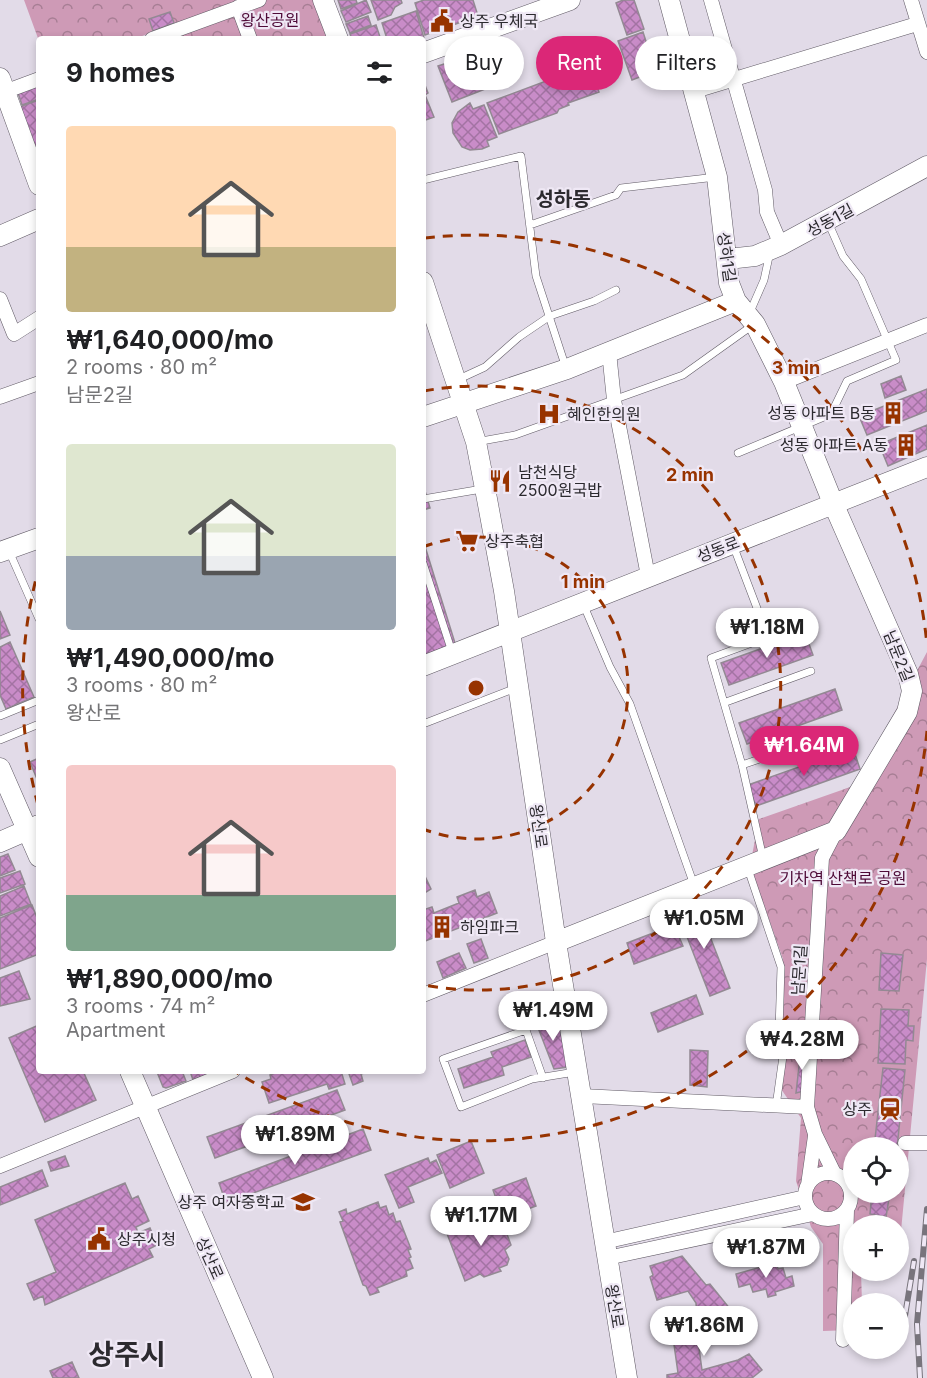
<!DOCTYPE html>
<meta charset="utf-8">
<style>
body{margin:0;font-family:Inter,"Noto Sans KR",sans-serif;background:#f2f2f2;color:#202124;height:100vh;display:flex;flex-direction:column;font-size:22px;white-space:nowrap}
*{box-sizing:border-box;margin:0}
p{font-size:20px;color:#757577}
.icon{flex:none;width:33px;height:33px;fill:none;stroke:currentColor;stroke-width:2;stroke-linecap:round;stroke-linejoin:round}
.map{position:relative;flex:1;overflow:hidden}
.side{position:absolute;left:36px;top:36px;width:390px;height:1038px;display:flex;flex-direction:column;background:#fff;border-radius:6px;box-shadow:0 3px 9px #0003}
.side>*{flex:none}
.top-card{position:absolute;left:444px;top:36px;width:393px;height:54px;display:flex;gap:12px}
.fabs{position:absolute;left:843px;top:1137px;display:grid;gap:12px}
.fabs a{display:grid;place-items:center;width:66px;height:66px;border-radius:50%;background:#fff;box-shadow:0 3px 9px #0003;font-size:30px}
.price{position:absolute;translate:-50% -51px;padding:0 14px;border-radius:21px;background:#fff;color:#222;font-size:20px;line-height:39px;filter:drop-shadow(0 2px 3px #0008)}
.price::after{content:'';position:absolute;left:50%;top:36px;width:18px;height:14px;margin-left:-9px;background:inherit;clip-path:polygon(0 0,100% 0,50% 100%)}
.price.active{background:#db2777;color:#fff}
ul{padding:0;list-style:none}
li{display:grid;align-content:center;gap:12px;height:318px;padding:0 30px}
li span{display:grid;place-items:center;height:186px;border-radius:6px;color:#555}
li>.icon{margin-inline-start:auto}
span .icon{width:108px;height:108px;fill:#fffc;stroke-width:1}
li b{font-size:26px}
h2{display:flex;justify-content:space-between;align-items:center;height:72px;padding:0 30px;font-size:26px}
.pill{padding:0 21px;border-radius:27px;background:#fff;box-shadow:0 3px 9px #0003;font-size:21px;line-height:54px}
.pill.active{background:#db2777;color:#fff}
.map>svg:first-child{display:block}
.park{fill:url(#park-crowns);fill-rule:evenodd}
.building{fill:url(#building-cross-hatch);stroke:#938993;stroke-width:1.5}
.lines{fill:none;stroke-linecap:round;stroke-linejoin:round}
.lane-casing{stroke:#605a65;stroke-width:8}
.street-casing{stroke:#605a65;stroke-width:15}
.secondary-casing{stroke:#605a65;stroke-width:21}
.lane{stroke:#fff;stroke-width:7}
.street{stroke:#fff;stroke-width:14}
.secondary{stroke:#fff;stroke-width:20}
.rail-casing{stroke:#78747c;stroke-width:6}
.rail{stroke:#efe8f5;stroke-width:4;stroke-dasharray:11;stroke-linecap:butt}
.ring{fill:none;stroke:#973300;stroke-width:3;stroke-dasharray:10 8}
.labels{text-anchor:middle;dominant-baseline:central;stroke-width:4.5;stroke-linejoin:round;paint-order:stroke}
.park-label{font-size:16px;fill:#4e0a37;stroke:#efe8f5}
.poi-label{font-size:16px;fill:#2c2a2f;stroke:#efe8f5;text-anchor:start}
.street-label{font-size:16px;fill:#2c2a2f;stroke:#efe8f5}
.quarter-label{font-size:20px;font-weight:bold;fill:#2c2a2f;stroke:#efe8f5}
.town-label{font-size:28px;font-weight:bold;fill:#2c2a2f;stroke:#efe8f5}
.centre{fill:#973300;stroke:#efe8f5;stroke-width:3}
.ring-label{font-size:18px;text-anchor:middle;font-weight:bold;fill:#973300;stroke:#efe8f5;stroke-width:4.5;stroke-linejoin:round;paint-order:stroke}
</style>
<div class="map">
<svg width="927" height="1378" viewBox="0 0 927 1378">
<defs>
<pattern id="park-crowns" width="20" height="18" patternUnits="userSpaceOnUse" patternTransform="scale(1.5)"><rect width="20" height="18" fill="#ce9ab6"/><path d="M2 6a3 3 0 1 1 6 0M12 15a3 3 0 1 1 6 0" fill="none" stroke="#a77e94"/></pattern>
<pattern id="building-cross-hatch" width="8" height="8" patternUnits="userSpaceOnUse" patternTransform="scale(1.5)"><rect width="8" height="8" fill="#c98cc8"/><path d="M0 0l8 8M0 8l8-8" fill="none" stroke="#a373a3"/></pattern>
</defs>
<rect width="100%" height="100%" fill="#e2dbe8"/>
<path class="park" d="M24,0H241L134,39H39V41Z
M267,0H319L334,39H158Z
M927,652V959L901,1231L898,1226H854V1270L861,1271L862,1303L854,1304L853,1330L823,1331V1244L811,1227L796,1181L801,1118L781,1089L783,959L750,866L759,819L856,785ZM854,1148H898V1192H854Z"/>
<path class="building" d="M338,0H356L357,3L341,9Z
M366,0L371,12L346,22L341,11Z
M371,0H401L402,3L395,7L391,15L378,20Z
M424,0H473L478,16L425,35L415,3Z
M623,0H634L644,29L627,35L616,3Z
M416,11L424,38L387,39L382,23Z
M170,12L174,23L153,31L149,19Z
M368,16L371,25L350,33L346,24Z
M376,25L380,37L352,39L350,34Z
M643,32L651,57L646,59L650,73L632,80L618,41Z
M499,46L506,64L479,74L485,89L452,102L438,66Z
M589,65L599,92L568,103L569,105L559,109L557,113L499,134L487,103Z
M423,80L428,93L425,95L434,117L423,121Z
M39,82V99L22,105L18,93Z
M39,100V149L31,152L16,108Z
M470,103L473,109L484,105L497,137L487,141L489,146L482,149L470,150L462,147L453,133L452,123L458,112Z
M901,376L906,390L885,398L881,384Z
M927,389V411L867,435L859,416Z
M927,425V449L888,466L881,449L885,447L883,443Z
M423,491H425L430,508L423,510Z
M423,540L455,643L423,656Z
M0,611L10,635L0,639Z
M805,633L813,655L729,685L721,663Z
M10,642L34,697L6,709L0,695V647Z
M835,689L842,710L747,744L739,723Z
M853,748L860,769L756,806L748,785Z
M39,758V784L30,762Z
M8,854L15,870L0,876V857Z
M20,871L25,884L0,893V878Z
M423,872L431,889L423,894Z
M24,886L31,904L0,916V896Z
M475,890L477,897L489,892L497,913L423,942V910L432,907L434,913L459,903L457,897Z
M697,903L730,988L710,996L677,911Z
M32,905L39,923V954L0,969V918Z
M674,925L683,946L634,964L627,943Z
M481,939L488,958L474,963L467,944Z
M459,953L466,968L443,978L437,962Z
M881,953L903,955L899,991L879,990Z
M19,971L30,999L0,1006V978Z
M696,995L703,1014L658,1032L651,1013Z
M881,1009L909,1010L908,1026H914L913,1041L906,1040L905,1064L878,1063Z
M558,1018L568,1067L554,1069L535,1020Z
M39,1025V1071H83L96,1100L45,1122L9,1038Z
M525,1040L531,1057L502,1067L504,1075L464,1088L458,1069L493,1057L491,1052Z
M801,1049H807L804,1091L796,1093Z
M690,1050L708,1051L707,1087L690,1085Z
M883,1068L905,1070L897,1148H874Z
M182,1071L186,1081L166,1088L163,1087L157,1072Z
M190,1071H217L193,1080Z
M280,1071H341L345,1084L329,1089L327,1084L269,1103L262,1082L271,1079L270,1075Z
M348,1071H370L361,1074L363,1081L353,1085Z
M337,1090L345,1110L215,1158L207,1137Z
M363,1129L371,1150L226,1203L219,1183Z
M471,1141L484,1173L450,1188L437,1155Z
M65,1156L69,1166L51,1171L48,1162Z
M428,1158L430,1163L436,1160L442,1173L408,1187L414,1202L399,1208L385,1175Z
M42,1170L48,1186L0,1205V1187Z
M526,1178L536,1206L503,1218L493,1190Z
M125,1183L132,1199L138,1196L149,1221L136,1227L138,1233L150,1228L157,1245L149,1249L153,1257L45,1305L43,1296L34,1300L27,1284L56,1272L35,1220Z
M872,1192H890L886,1217L870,1214Z
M378,1202L380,1208L386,1206L389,1215L393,1213L396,1222L400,1221L411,1249L408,1250L411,1257L409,1258L413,1268L406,1271L407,1276L377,1288L379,1292L370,1295L366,1286L363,1285L340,1222L343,1221L339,1212L346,1209L347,1214Z
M499,1213L511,1245L505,1250L509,1259L507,1265L499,1268L501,1271L484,1277L480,1274L465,1281L446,1231Z
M682,1256L706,1285L710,1284L731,1310L717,1314V1317H697L696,1303L688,1291L657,1300L650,1277L653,1275L650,1266Z
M776,1263L778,1269L783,1268L786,1278L792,1276L794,1286L775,1292L776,1295L768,1297L766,1289L753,1292L750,1284L739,1287L736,1274Z
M695,1319L702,1370L738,1360L749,1354L762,1370L752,1378H667V1375L678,1373L671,1323Z
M72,1362L79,1378H53L50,1371Z"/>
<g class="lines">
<g class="lane-casing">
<path id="lane" d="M423,180L521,156L536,276L566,368
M530,225L616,195L621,188L716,177
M750,312L764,280L770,252
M459,379L485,367L519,337L550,316L594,301L616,290
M476,442L515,435L683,375L753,325
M738,453L831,414L847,381L896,360L861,279L843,256L828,222
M423,499L482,489
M733,545L768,637L711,658L742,765L763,858
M9,551L39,619
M423,563L452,652
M584,606L610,667L630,704L694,885
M726,702L811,671
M0,716L39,700
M423,724L516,688
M0,740L39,724
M742,765L833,734
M748,869L781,967L779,1031L784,1049L776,1106
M543,1078L526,1030L443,1059L461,1107L532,1079L575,1072"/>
</g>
<g class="street-casing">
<path id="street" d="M711,0L765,190L767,212L781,245
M911,0L927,52
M238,7L250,39
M152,39L259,0
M695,91L917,24
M4,92L39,79
M0,299L14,334L39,318
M609,352L614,400L648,576
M784,382L927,325
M0,397L39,383
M423,995L556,942
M582,1096L807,1107L822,858L836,831
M807,1107L815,1134L834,1173
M905,1143H927
M0,1166L233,1071
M805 1196a23 23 0 1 1 46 0a23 23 0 1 1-46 0Z
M808,1185L815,1136
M604,1242L805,1197
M607,1258L813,1214
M843,1340L847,1210"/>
</g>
<g class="secondary-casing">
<path id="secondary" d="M323,0L338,39
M423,53L570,0
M0,78L39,185
M0,236L39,219
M728,259L755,256L781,245L927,166
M423,282L476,442L487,499L504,591L556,942L627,1378
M423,417L567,369L736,301
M0,552L39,538
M423,666L927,467
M0,768L39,857
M0,842L39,825
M556,942L836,831L907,712L912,691L908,674L833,503L784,382L755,324L736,301L729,283L717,177L669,0
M130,1071L263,1378"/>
</g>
<use href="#lane" class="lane"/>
<use href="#street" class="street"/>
<use href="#secondary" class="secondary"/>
<g class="rail-casing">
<path id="rail" d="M902,1334L914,1261
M920,1378L917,1324L927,1209"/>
</g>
<use href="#rail" class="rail"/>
</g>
<g class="ring">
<path d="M423 547A151 151 0 1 1 423 829"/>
<path d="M424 391A302 302 0 1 1 424 985"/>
<path d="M927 731A453 453 0 0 1 236 1072M38 805A453 453 0 0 1 38 571M425 238A453 453 0 0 1 927 645"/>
</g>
<defs>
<g id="civic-bare" transform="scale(1.8)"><path d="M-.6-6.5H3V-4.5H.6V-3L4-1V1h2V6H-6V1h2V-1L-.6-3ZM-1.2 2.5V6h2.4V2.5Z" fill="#973300" stroke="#efe8f5" stroke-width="2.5" paint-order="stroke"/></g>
<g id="building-bare" transform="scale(1.8)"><path d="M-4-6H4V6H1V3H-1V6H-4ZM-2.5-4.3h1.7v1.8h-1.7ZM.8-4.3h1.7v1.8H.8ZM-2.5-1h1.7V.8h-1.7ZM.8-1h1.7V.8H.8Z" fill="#973300" stroke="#efe8f5" stroke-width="2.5" paint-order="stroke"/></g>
<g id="hospital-bare" transform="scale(1.8)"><path d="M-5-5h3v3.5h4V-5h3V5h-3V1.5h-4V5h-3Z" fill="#973300" stroke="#efe8f5" stroke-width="2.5" paint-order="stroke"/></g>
<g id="restaurant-bare" transform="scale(1.8)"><path d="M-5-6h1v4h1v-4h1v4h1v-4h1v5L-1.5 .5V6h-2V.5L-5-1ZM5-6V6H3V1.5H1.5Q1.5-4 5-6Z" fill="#973300" stroke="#efe8f5" stroke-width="2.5" paint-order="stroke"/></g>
<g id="supermarket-bare" transform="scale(1.8)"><path d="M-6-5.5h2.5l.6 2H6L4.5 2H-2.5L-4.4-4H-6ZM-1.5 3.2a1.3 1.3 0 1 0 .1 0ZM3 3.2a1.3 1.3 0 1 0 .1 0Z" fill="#973300" stroke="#efe8f5" stroke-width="2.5" paint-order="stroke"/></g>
<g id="station-bare" transform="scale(1.8)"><path d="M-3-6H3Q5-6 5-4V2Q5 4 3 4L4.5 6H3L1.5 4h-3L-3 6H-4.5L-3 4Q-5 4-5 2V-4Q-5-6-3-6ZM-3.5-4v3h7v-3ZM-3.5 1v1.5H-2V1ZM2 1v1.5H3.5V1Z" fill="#973300" stroke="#efe8f5" stroke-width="2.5" paint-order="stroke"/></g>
<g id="school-bare" transform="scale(1.8)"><path d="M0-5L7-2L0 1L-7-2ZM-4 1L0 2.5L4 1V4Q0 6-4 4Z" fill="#973300" stroke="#efe8f5" stroke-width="2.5" paint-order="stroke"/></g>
</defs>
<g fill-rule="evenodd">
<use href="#civic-bare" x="442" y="21"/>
<use href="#building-bare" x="893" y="413"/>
<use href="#hospital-bare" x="549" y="414"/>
<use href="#building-bare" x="906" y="445"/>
<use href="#restaurant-bare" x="500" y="481"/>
<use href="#supermarket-bare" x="467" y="541"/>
<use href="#building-bare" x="442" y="927"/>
<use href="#station-bare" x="890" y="1109"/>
<use href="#school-bare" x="303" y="1202"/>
<use href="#civic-bare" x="99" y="1239"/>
</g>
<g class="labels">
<g class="park-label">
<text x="270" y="20">왕산공원</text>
<text x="843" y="878">기차역 산책로 공원</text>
</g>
<g class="poi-label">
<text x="460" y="21">상주 우체국</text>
<text x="875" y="413" text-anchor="end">성동 아파트 B동</text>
<text x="567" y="414">혜인한의원</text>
<text x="888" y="445" text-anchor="end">성동 아파트 A동</text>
<text x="518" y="472">남천식당<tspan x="518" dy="18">2500원국밥</tspan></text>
<text x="485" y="541">상주축협</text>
<text x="460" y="927">하임파크</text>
<text x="872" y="1109" text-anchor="end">상주</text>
<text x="285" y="1202" text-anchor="end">상주 여자중학교</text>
<text x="117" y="1239">상주시청</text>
</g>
<g class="street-label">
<text transform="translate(830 220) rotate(-28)">성동1길</text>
<text transform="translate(727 257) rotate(82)">성하1길</text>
<text transform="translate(718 549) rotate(-21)">성동로</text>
<text transform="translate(899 656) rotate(68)">남문2길</text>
<text transform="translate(539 826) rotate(82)">왕산로</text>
<text transform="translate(799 970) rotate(-86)">남문1길</text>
<text transform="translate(210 1258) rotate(66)">상산로</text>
<text transform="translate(615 1306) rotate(81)">왕산로</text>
</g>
<g class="quarter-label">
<text x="563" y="199">성하동</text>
</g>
<g class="town-label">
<text x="127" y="1354">상주시</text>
</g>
</g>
<circle cx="476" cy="688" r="9" class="centre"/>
<g class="ring-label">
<text x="796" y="374">3 min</text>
<text x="690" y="481">2 min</text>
<text x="583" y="588">1 min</text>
</g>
</svg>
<div class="fabs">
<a><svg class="icon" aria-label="locate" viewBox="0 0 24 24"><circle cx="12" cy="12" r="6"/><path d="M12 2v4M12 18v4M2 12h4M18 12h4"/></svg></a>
<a>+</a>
<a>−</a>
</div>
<b class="price" style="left:767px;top:659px">₩1.18M</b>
<b class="price active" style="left:804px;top:777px">₩1.64M</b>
<b class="price" style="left:704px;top:950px">₩1.05M</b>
<b class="price" style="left:553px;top:1042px">₩1.49M</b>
<b class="price" style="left:802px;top:1071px">₩4.28M</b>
<b class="price" style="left:295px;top:1166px">₩1.89M</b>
<b class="price" style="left:481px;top:1247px">₩1.17M</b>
<b class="price" style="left:766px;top:1279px">₩1.87M</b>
<b class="price" style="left:704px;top:1357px">₩1.86M</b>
<div class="top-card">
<a class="pill">Buy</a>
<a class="pill active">Rent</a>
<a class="pill">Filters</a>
</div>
<section class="side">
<h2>9 homes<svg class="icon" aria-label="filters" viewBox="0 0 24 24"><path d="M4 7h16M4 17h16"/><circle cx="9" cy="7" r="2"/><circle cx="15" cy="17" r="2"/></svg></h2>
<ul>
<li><span style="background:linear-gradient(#ffd9b3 65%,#c2b280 0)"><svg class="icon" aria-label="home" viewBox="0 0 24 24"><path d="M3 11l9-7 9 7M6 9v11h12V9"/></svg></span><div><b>₩1,640,000/mo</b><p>2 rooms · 80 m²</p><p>남문2길</p></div></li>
<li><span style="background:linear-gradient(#dfe7d0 60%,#9aa5b1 0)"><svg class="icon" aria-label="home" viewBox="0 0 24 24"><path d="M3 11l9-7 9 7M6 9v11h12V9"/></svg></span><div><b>₩1,490,000/mo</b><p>3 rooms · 80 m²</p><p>왕산로</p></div></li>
<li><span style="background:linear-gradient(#f6c9c9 70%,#7fa58c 0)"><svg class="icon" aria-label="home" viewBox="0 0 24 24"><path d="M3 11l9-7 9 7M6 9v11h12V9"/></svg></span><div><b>₩1,890,000/mo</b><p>3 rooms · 74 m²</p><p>Apartment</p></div></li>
</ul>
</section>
</div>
